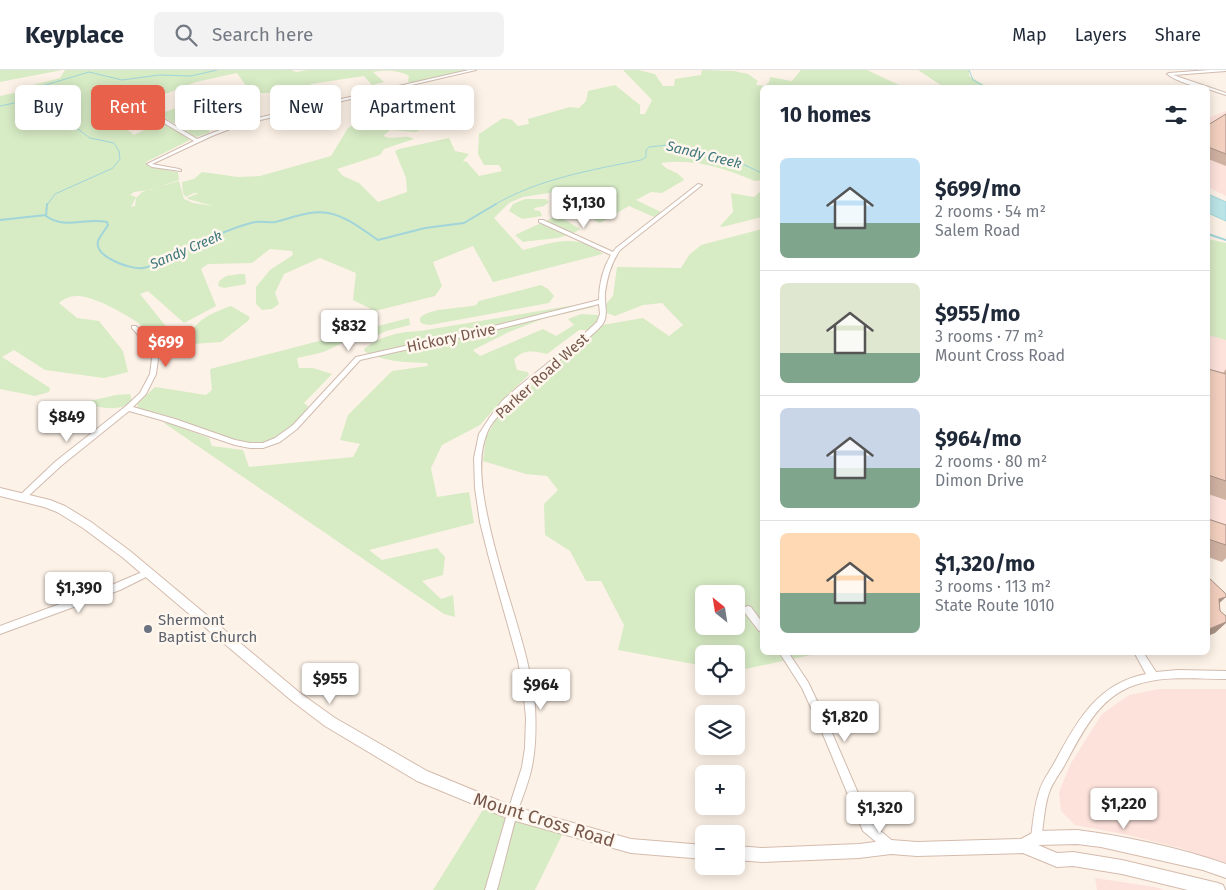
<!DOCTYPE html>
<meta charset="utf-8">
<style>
body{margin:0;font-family:"Fira Sans",sans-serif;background:#f2f2f3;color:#1f2937;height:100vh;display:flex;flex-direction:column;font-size:19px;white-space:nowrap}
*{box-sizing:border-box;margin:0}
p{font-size:16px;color:#747a83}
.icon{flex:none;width:28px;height:28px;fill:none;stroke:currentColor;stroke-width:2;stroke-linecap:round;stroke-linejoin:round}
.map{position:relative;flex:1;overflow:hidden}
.side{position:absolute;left:760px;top:15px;width:450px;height:570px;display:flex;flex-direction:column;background:#fff;border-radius:8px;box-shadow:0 2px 12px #0003}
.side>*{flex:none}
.top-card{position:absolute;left:15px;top:15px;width:475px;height:45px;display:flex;gap:10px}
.needle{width:32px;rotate:330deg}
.tools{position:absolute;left:695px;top:515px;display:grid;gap:10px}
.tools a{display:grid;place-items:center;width:50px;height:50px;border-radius:8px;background:#fff;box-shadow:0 2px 12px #0003;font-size:25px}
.price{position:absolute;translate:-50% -42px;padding:0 11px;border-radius:5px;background:#fff;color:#222;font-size:16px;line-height:32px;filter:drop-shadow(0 1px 2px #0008)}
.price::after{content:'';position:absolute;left:50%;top:30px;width:15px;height:11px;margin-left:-8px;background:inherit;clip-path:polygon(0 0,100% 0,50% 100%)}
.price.active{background:#e7614b;color:#fff}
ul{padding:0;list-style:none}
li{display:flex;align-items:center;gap:15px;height:125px;padding:0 20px}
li+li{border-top:1px solid #e0e1e3}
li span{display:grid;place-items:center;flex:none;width:140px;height:100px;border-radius:8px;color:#555}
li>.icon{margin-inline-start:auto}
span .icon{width:60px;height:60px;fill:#fffc;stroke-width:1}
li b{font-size:21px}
h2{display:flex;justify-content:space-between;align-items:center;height:60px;padding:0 20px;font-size:21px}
.chip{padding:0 18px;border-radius:8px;background:#fff;box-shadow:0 2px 12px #0003;font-size:18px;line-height:45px}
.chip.active{background:#e7614b;color:#fff}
header{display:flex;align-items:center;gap:30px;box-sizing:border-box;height:70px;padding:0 25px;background:#fff;border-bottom:1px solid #e0e1e3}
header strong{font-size:24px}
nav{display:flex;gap:28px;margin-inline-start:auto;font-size:18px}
.search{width:350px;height:45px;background:#f2f2f3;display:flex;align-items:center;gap:12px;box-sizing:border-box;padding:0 18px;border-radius:8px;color:#747a83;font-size:19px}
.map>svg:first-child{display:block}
.commercial{fill:#fde2db}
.green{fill:#d7ebc5;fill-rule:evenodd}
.water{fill:#bbe4e7;stroke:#a1d5d9}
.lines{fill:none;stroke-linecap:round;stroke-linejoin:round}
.stream-far1{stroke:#a1d5d9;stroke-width:1}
.stream{stroke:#a1d5d9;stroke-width:2}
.street-casing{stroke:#d1bbaf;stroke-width:2}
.secondary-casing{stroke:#d4bbad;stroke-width:2}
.street{fill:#fff;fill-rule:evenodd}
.secondary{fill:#fff;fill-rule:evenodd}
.wall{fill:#d0b2a3}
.shaded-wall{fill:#a99185}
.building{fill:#f2cfbe;stroke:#a99185}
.worship-dot{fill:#6b7280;stroke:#fff7ee;stroke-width:2}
.labels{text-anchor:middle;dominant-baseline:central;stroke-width:5;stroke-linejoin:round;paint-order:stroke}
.far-water-label{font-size:14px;font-style:italic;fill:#3e777c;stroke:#fff7ee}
.street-label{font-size:15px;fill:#77574b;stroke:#fff7ee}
.worship-label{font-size:15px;fill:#5b616d;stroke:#fff7ee;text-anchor:start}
.near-street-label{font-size:18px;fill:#77574b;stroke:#fff7ee}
</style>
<header>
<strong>Keyplace</strong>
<div class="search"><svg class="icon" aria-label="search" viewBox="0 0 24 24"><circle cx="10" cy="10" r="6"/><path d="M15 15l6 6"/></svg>Search here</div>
<nav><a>Map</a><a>Layers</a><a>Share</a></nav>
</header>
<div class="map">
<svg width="1226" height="820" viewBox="0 0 1226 820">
<rect width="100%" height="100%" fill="#fdf2e7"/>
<path class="commercial" d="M1226,41V126L1208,117V48Z
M1208,261L1226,266V463L1208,457Z
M1159,619H1226V793L1180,778L1128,765L1075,755L1061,741L1059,722L1070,695L1102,644L1129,625Z
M1095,808L1155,817L1164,820H1097Z"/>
<path class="green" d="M0,0H62L0,12Z
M65,0H292L296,2L308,0H467L410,13L408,11L409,6C400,0 384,0 373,2L384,12L372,15L364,6L311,14L309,18L290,23H251L237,3L196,12L168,23L143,28L145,34L126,44L131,49L146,44L158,50L152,52L144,51L125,58L134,65L152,56L168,55L190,70L146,92V94L150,97L178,102L179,110L150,120L134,122L130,125L136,127L131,137L135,136L136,128L142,122L179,111L184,129L193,133L213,136L188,129L187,128L199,123H194L186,127L183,123L182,112L194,109L202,102L238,107L260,106L331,86L348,58L369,48L392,46L433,53L416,62L390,60L383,66C394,71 404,63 414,69L384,79L380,85L337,99L343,106L359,113L378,132L407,122L406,108L395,81L399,79L449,68L455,81L469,84L463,91L467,92L479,106L502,101L499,95H484L478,84L479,64L503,48L512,50L518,56L529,54L528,49L570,37L579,38L586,31L588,21L615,15L640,35V44H645L652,30L623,0H638L655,4L663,16H674L675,9L701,5L702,0L734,1L748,4L758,11L756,15L765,16L769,12L770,7L792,11L801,0H867L899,15L942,16L918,0H969V6L988,17L762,18V110L755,111C724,98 694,88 661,93C667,102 676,99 684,110L662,123L651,122L636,130L661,142L654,147L629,136L600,153L568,138L555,122L523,127L509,133L494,148L523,180C552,173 577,162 603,184L493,212L473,176L433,192L442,216L435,226L375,241L353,230L356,203L320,188L284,204L275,223L279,234L272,239L262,240L256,234V217L270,200L293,185L292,181L270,179L252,193L208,194L201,199L216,236L184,253L148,221L140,224L185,280L166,285C161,278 156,269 150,263C139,250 93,225 77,226C69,226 64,229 59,233L77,248L99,251L123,281L128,302L104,308L45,300L14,280L2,287L50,318L49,322L35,326L0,319V26L14,23L21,18L60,8Z
M221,15L225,24L215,26L213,30L204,34L221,32V34L214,37L220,39L208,46L173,53L159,44L190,33L193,25Z
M195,51L205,53L209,57V63L196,67L175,55Z
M762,120V147L722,157L720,156L733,142L731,123L754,127Z
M525,129H546L549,132L544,136L535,138L534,140L540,141L542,146L522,149L509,141L513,134Z
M552,148H562L580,159C566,170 540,169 523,172L515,165Z
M762,159V582L820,583L736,601V584H704V596L618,580L624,555L601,511H586L570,481L545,465L544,434L558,420L547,406L526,404L483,391L486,367L495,351L514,330L565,285L602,255L643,248L669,266L683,255L662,233L643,235L615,246L607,243L606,234L613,226L617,197L681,198L689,185L701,175ZM704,524H736V556H704Z
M1208,169L1226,173V270L1208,265Z
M240,204H245L246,214L224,218L218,216L219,211L226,206Z
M541,215L548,219L554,226L549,233L430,255L423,254L420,252V248C430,237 462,239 476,235L479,231Z
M593,232L594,237L545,248L509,262L473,280L480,286L543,259L556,266L574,255L568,249L581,244L598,245V253L589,260H579L547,284C533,281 525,279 514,289L517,300L528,302L529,305L504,328L480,355L442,375L431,398L437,427L469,422L474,453L369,480L382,490L437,478L445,487L443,505L422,511L441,529L453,525L455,547L444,544L164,353L166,352L209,368L212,376L243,380L249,397L353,387L360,374L340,370L348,345L392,301L428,296L427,293C405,292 385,292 365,282L364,279C382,265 399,262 420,261Z
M231,236L250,247L248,251L221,272L193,274L187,269C196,249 212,243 231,236Z
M409,248L410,255L386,261L372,268C356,262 336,278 320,283C313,285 305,286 297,288L299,298H313L332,304L304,333L308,336C300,356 276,374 254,374C231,375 194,354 171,347C160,343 148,341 137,339L138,333L155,317L206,325L212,320L210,299Z
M130,324L132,331C118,344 97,336 81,333L116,325Z
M484,738L563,763L535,820H433Z"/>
<path class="water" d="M1208,124L1226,132V151L1208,143Z"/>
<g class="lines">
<path class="stream-far1" d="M969,0L973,10L987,18
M24,31L30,34L47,32L48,36L34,48L45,55L75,57L90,68L114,73L119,81L120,89L113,98L55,124L47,135
M24,31V24L32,19L89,2L122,10L159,5L191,6L217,0
M0,36L24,31
M494,135C538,109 591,100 641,90L646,87V80L649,77L668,75L692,83L738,92L762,103"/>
<path class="stream" d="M47,134L46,146C65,160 86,147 107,152L108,155C105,160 100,166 98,171C94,187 131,200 143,198C166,194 185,179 206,170C222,163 239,155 256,152C263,151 269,153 275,152C293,148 309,140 328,143C346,146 363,160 378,170L425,158L464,153L496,134
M0,150L46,145
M1208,164L1226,170"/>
<g class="street-casing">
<path id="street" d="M469,0H476L243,54L212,66L152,94L179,99L181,100V101L152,97L147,94L194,71L142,40L141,35H145L146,38L197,69L240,52Z
M1209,0H1226V1L1173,5L1226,23V25L1208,19V18C1196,18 1176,11 1167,4L1169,3Z
M698,114L702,115L620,180C611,193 607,208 605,223C604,233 609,246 602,255C593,265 581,274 570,282C546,300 521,318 502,342C496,348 490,355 487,363C478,385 481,412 485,434C492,472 503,508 514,544C523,574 532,605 535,636C536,656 536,677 532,696C529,712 522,728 517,743C510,769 504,794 497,820H485L507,744L522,697L525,678L526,648L523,618L518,591L489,488L480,452L475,418L474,388L479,364L490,347L502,331L518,317L584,264L597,252L600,244L599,234L498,259L360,290L297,359L280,372L263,378H250L235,375L161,350L129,341L62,395L25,429H19L18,427L56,391L126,336L140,323L150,304L152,289L145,273L132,258V256H136L150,271L158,289L156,304L146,324L133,337L175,349L235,370L250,373H263L275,368L293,355L356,287L498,255L599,230C599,214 603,198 611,185L539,152V150H543L613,182L616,178Z
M147,500L150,501L151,503L150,505L120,520L0,564V556L114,514Z
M748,536L751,537L762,552V562L759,561L745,543L744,540L745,537Z
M779,582H788L808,612L829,656L871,753L895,773L896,777L895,781L891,782L887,781L863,761L822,662L802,618Z
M1134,582H1143L1156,602L1178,600L1226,601V609C1196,609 1164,605 1135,615C1098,627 1081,665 1064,696C1059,705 1052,713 1049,723C1044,737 1044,753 1041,768L1040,772L1036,773L1032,772L1031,768C1033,753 1034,737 1039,722C1043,709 1051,700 1057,688C1078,649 1099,613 1146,604Z"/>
</g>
<g class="secondary-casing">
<path id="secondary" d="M0,418L50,430L65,436L91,452L130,481L300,623L335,648L427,701L512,736L631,769L704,775V789L631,783L512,750L417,711L325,656L292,631L122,487L83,458L57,442L44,437L0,426Z
M1077,760C1124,766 1181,778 1226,794V808L1203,800L1101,777L1077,774L1038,775L1057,783L1073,782L1122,790L1218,813L1223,815L1225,820H1188L1122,804L1073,796L1057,797L1023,783L917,786L891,784L859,788L762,792L736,790V776L762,778L859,774L891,770L917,772L1021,769L1036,761Z"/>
</g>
<use href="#street" class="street"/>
<use href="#secondary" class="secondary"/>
</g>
<path class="wall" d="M1226,44V96L1208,89V55Z
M1208,299L1223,303L1226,299V430L1208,424Z
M1208,449L1226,455V488L1222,492L1208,487Z"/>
<path class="shaded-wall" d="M1226,527L1213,539L1219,529Z
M1226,552V553L1215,563L1208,566V561L1209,559Z"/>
<path class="building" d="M1226,44V84L1208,77V55Z
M1208,299L1226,304V411L1208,405Z
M1208,449L1226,455V475L1208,469Z
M1208,507L1226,524V527L1219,529L1220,541L1226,546V552L1209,559L1208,557Z"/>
<circle class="worship-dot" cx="148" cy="559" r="5"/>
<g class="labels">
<g class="far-water-label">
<text transform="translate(704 85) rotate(14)">Sandy Creek</text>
<text transform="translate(186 180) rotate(-23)">Sandy Creek</text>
</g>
<g class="street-label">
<text transform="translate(451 268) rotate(-12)">Hickory Drive</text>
<text transform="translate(542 306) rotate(-42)">Parker Road West</text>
</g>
<g class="worship-label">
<text x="158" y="550">Shermont<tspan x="158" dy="17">Baptist Church</tspan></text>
</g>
<g class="near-street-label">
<text transform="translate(544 750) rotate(17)">Mount Cross Road</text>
</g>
</g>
</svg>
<div class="tools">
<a><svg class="needle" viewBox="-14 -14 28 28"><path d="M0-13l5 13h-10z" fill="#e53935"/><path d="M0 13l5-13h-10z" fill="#747a83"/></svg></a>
<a><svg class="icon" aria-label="locate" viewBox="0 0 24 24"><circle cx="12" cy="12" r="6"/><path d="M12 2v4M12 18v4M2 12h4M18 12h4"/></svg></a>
<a><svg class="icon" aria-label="layers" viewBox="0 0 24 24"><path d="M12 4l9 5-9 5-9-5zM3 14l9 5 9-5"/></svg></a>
<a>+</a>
<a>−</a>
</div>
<b class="price" style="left:584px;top:159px">$1,130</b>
<b class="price" style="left:349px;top:282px">$832</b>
<b class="price active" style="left:166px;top:298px">$699</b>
<b class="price" style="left:67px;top:373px">$849</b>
<b class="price" style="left:79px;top:544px">$1,390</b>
<b class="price" style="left:330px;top:635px">$955</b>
<b class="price" style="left:541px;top:641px">$964</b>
<b class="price" style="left:845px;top:673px">$1,820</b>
<b class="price" style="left:1124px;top:760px">$1,220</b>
<b class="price" style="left:880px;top:764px">$1,320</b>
<div class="top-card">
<a class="chip">Buy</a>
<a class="chip active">Rent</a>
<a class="chip">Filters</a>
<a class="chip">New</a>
<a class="chip">Apartment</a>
</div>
<section class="side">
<h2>10 homes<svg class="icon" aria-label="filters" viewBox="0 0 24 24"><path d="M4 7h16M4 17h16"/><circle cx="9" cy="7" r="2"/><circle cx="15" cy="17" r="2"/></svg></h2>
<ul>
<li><span style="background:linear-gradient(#bfe0f5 65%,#7fa58c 0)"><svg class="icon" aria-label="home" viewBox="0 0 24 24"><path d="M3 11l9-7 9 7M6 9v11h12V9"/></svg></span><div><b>$699/mo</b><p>2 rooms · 54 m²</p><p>Salem Road</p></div></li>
<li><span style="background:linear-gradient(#dfe7d0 70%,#7fa58c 0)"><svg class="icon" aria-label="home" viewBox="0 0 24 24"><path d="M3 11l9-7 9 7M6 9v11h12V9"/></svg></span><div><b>$955/mo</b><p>3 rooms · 77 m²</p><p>Mount Cross Road</p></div></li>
<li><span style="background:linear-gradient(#c9d6e8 60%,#7fa58c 0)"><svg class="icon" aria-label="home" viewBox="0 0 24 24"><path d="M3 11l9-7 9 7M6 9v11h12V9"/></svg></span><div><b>$964/mo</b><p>2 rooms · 80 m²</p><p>Dimon Drive</p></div></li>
<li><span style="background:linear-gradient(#ffd9b3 60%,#7fa58c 0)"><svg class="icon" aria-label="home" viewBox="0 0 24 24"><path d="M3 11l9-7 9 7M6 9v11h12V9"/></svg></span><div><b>$1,320/mo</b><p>3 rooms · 113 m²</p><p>State Route 1010</p></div></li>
</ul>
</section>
</div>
